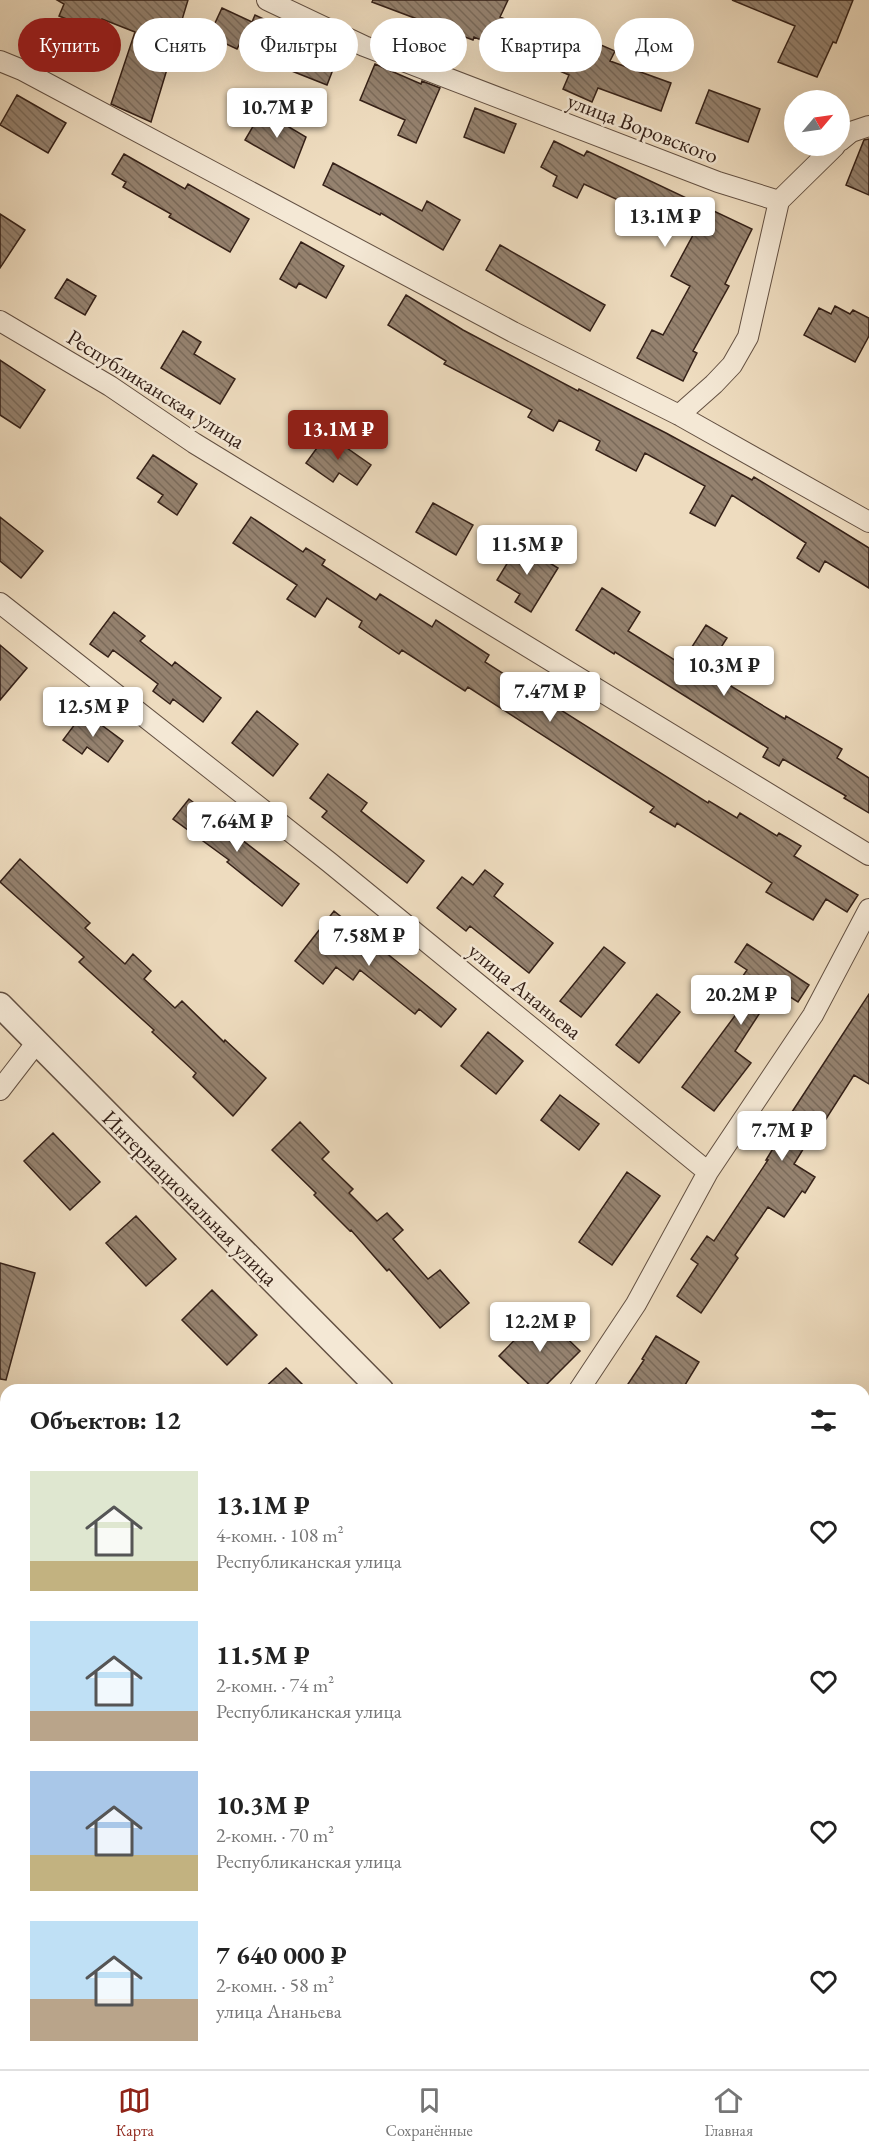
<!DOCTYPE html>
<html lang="ru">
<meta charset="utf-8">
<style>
body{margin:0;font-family:"EB Garamond",serif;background:#f2f2f2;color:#222;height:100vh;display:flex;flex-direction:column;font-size:22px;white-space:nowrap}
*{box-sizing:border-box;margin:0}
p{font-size:20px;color:#767676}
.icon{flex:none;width:33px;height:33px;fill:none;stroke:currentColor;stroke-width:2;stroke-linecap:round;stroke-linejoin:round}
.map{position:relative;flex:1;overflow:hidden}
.panel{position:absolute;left:0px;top:1384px;width:870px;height:686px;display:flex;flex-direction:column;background:#fff;border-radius:18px 18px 0 0;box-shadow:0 6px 24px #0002}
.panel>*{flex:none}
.banner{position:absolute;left:18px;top:18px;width:834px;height:54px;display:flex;gap:12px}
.needle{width:39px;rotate:61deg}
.tools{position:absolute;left:784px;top:90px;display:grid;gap:12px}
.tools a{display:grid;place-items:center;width:66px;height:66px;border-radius:50%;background:#fff;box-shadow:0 6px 24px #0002;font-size:30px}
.price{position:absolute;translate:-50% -51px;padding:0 14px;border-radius:6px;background:#fff;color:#222;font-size:20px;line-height:39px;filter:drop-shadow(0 2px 3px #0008)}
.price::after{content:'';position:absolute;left:50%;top:36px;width:18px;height:14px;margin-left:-9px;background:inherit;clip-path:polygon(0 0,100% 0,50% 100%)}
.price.active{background:#8f2418;color:#fff}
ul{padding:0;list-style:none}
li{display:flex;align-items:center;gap:18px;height:150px;padding:0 30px}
li span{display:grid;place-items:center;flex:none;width:168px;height:120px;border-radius:0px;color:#555}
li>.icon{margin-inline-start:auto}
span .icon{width:72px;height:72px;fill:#fffc;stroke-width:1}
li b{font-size:26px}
h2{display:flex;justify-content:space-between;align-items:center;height:72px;padding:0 30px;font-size:26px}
.tag{padding:0 21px;border-radius:27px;background:#fff;box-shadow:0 6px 24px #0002;font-size:21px;line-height:54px}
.tag.active{background:#8f2418;color:#fff}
.menu{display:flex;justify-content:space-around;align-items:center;height:84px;border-top:2px solid #e0e0e0;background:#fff;font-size:16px;color:#767676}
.menu a{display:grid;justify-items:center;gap:3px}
.menu .active{color:#8f2418}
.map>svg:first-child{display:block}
.building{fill:url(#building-back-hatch);stroke:#352118;stroke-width:1.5}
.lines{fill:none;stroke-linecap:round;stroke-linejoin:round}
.service-casing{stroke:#635042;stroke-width:12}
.minor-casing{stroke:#635042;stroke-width:22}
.tertiary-casing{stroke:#635042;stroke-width:27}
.secondary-casing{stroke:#352118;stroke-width:30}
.service{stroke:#f4e8d5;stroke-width:9}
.minor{stroke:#f4e8d5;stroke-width:20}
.tertiary{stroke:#f4e8d5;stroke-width:24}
.secondary{stroke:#f4e8d5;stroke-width:27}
.labels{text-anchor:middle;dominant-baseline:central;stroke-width:5;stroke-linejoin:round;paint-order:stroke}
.street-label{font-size:22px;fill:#352118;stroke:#f4e8d5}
</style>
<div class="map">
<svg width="869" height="2069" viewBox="0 0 869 2069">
<defs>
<pattern id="building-back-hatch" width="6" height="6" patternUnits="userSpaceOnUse" patternTransform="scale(1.5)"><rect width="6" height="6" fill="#95826f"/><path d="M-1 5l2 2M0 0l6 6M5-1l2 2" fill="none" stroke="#7a6a5a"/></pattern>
</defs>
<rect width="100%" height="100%" fill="#eedcbf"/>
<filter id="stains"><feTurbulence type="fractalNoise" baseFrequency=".00333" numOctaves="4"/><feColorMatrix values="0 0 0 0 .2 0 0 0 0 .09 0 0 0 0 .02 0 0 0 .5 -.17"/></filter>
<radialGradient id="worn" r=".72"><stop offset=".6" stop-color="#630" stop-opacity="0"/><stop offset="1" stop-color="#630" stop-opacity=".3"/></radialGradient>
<path class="building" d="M57,0H188L151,122L111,104L135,32L102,19L97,31L59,16L64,4Z
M373,0H508L500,17L561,43L563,37L582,46L585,38L615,51L610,61L671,83L661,111L598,88L592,102L563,89L569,75L523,55L522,57L474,37L473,40L372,2Z
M732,0H853L836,43L833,42L817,77L778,62L795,26Z
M222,8L252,22L255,15L287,30L289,26L314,35L311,43L339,54L327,85L274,64L276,58L241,41L237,49L209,36Z
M375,64L421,84L422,81L440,88L416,143L398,135L405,120L360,100Z
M709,90L760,109L748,142L696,123Z
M17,95L66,123L48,153L0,125Z
M475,108L516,124L504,153L464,137Z
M262,111L306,137L294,168L245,140Z
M869,139V195L846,185L864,140Z
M554,141L584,156L587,151L752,229L725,284L729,286L693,351L697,353L683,381L637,358L652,330L663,335L690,286L671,276L693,235L584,184L577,198L553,186L557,176L541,167Z
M124,154L185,189L188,184L249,219L230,252L169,217L171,214L123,187L126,182L112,174Z
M333,163L422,211L427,201L460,220L443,250L381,213L380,215L323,185Z
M0,214L25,230L0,268Z
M301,242L344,266L326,298L299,283L296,288L280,279Z
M500,245L605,305L590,331L486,270Z
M67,279L96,296L85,315L55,298Z
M406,295L463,330L578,391L579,389L666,433L752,480L754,477L869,548V588L825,561L819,572L797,558L806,543L732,495L715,526L690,513L705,486L645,453L636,471L596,450L600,441L559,420L553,431L528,417L532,410L444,364L446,361L388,325Z
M835,306L850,314L853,310L869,318V336L855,362L804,335L819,308L831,314Z
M183,331L201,342L194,354L235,379L220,404L161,368Z
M0,360L45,390L20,428L0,415Z
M327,434L371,465L357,485L339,473L333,482L306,463Z
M153,455L197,484L177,515L158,502L163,495L137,478Z
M433,503L473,525L456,555L416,532Z
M0,517L43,551L21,578L0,561Z
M251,517L303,552L306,548L325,560L322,565L376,600L380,594L432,627L436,620L489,655L485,662L708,803L709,801L737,818L740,813L777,836L779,833L801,846L794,856L858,895L847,912L826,899L813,920L766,892L772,883L677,823L675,827L650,812L654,807L468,687L465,691L402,650L399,654L359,627L362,621L327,598L315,617L287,599L297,585L233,543Z
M519,544L558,568L531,612L515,602L520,594L497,580Z
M602,588L640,612L628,631L681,664L706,625L727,638L706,671L785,719L786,716L842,749L837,758L869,778V813L844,798L846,796L783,759L779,766L763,757L768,748L615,652L614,654L576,630Z
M114,612L145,636L140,641L172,666L175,662L221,698L203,722L173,699L170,704L153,691L158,684L113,650L108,657L90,644Z
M0,645L27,668L0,700Z
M257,711L298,744L273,776L232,743Z
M84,712L123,741L108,762L87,747L82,754L63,740Z
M328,774L367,803L361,811L424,861L407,883L322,817L327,811L310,798Z
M189,799L299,884L282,906L227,862L229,860L173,819Z
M20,859L90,923L85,928L125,964L133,954L151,971L144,979L175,1008L182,1001L224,1042L225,1040L266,1078L233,1116L193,1077L196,1073L152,1032L154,1030L79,962L84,957L0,882Z
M485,870L503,884L494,896L553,943L529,973L470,926L466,931L437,908L462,877L473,885Z
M334,911L456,1009L441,1027L419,1009L415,1014L360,970L353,980L336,967L323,984L295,961Z
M747,944L809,985L798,1002L776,988L735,1051L751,1063L714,1111L682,1087L737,1013L724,1004L747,970L735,962Z
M604,947L625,963L581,1017L560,1001Z
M657,994L680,1012L639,1063L616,1045Z
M869,994V1084L854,1075L819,1130L816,1128L794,1164L815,1177L805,1193L802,1191L784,1217L768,1207L735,1255L738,1258L701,1313L677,1296L698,1264L691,1259L707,1236L714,1241L768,1160H766L794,1114L792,1112Z
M488,1032L523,1061L496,1094L461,1066Z
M560,1095L599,1124L579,1150L541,1120Z
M300,1122L329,1152L322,1159L353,1189L349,1193L377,1221L387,1213L403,1230L393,1239L428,1279L440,1270L469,1303L440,1328L389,1269L387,1271L351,1230L350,1231L314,1195L316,1193L272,1150Z
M53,1133L100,1182L70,1210L24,1161Z
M627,1172L660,1196L612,1265L579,1242Z
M136,1216L176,1259L146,1286L106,1243Z
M0,1263L35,1273L6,1380L0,1379Z
M212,1290L257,1335L227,1365L182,1320Z
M541,1313L580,1351L541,1390H535L499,1356Z
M656,1336L699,1362L682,1390H624L644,1360L642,1359Z
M286,1368L308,1390H262Z"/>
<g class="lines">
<g class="service-casing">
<path id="service" d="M864,1727L869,1732"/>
</g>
<g class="minor-casing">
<path id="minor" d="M267,0L364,46L718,182L779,201
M0,61L22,70L513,332L679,415L869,522
M840,141L851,132L869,126
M779,201L835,146
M0,321L110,386L194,443L869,855
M679,415L714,384L732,365L748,337L779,201
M0,603L329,862L708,1172
M0,1090L37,1042
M579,1390L636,1304L708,1172L813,1015L869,909
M565,2069L568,2064"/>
</g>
<g class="tertiary-casing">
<path id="tertiary" d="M0,1005L381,1390"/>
</g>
<g class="secondary-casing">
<path id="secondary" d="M864,1684L869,1677
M864,1879L869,1884"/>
</g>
<use href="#service" class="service"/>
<use href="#minor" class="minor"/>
<use href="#tertiary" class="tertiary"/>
<use href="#secondary" class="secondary"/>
</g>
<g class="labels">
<g class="street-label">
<text transform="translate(643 128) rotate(21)">улица Воровского</text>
<text transform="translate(156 389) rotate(32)">Республиканская улица</text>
<text transform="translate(525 991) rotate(39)">улица Ананьева</text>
<text transform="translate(190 1198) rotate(45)">Интернациональная улица</text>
</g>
</g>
<rect width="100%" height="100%" filter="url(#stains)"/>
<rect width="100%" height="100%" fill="url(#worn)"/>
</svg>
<div class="tools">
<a><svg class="needle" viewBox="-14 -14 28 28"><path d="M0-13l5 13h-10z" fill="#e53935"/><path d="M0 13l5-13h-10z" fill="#767676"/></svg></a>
</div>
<b class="price" style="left:277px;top:139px">10.7M ₽</b>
<b class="price" style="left:665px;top:248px">13.1M ₽</b>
<b class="price active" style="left:338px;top:461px">13.1M ₽</b>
<b class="price" style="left:527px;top:576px">11.5M ₽</b>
<b class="price" style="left:724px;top:697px">10.3M ₽</b>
<b class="price" style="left:550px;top:723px">7.47M ₽</b>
<b class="price" style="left:93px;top:738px">12.5M ₽</b>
<b class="price" style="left:237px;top:853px">7.64M ₽</b>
<b class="price" style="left:369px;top:967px">7.58M ₽</b>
<b class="price" style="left:741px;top:1026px">20.2M ₽</b>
<b class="price" style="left:782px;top:1162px">7.7M ₽</b>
<b class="price" style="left:540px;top:1353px">12.2M ₽</b>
<div class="banner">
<a class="tag active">Купить</a>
<a class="tag">Снять</a>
<a class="tag">Фильтры</a>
<a class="tag">Новое</a>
<a class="tag">Квартира</a>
<a class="tag">Дом</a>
</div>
<section class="panel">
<h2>Объектов: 12<svg class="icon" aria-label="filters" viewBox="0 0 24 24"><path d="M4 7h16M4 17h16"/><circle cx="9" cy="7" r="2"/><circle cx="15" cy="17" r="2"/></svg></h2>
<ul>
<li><span style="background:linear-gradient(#dfe7d0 75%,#c2b280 0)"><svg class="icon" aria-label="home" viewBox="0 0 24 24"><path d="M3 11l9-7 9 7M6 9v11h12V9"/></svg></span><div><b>13.1M ₽</b><p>4-комн. · 108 m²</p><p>Республиканская улица</p></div><svg class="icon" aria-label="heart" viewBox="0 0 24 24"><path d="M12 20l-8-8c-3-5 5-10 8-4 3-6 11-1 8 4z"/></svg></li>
<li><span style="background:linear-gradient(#bfe0f5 75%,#b9a48a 0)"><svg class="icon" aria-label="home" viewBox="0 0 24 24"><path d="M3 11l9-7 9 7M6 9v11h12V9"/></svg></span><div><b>11.5M ₽</b><p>2-комн. · 74 m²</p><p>Республиканская улица</p></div><svg class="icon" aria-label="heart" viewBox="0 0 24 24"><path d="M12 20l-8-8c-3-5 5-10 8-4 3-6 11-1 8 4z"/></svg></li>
<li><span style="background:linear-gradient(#a9c7e8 70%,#c2b280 0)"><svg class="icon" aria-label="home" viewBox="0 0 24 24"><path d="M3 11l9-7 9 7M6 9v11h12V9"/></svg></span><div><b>10.3M ₽</b><p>2-комн. · 70 m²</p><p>Республиканская улица</p></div><svg class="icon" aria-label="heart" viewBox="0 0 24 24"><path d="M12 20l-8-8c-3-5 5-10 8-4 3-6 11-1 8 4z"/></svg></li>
<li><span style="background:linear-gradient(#bfe0f5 65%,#b9a48a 0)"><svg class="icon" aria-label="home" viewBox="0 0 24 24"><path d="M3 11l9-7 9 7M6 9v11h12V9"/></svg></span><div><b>7 640 000 ₽</b><p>2-комн. · 58 m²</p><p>улица Ананьева</p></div><svg class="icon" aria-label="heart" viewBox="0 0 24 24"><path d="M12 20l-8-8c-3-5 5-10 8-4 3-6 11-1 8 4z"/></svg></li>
</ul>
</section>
</div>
<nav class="menu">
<a class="active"><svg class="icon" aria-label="map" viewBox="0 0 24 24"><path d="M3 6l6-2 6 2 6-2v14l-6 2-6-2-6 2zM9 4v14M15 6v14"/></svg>Карта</a>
<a><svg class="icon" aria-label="saved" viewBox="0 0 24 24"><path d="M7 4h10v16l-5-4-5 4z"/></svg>Сохранённые</a>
<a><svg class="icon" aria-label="home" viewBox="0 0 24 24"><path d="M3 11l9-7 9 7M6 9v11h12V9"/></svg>Главная</a>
</nav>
